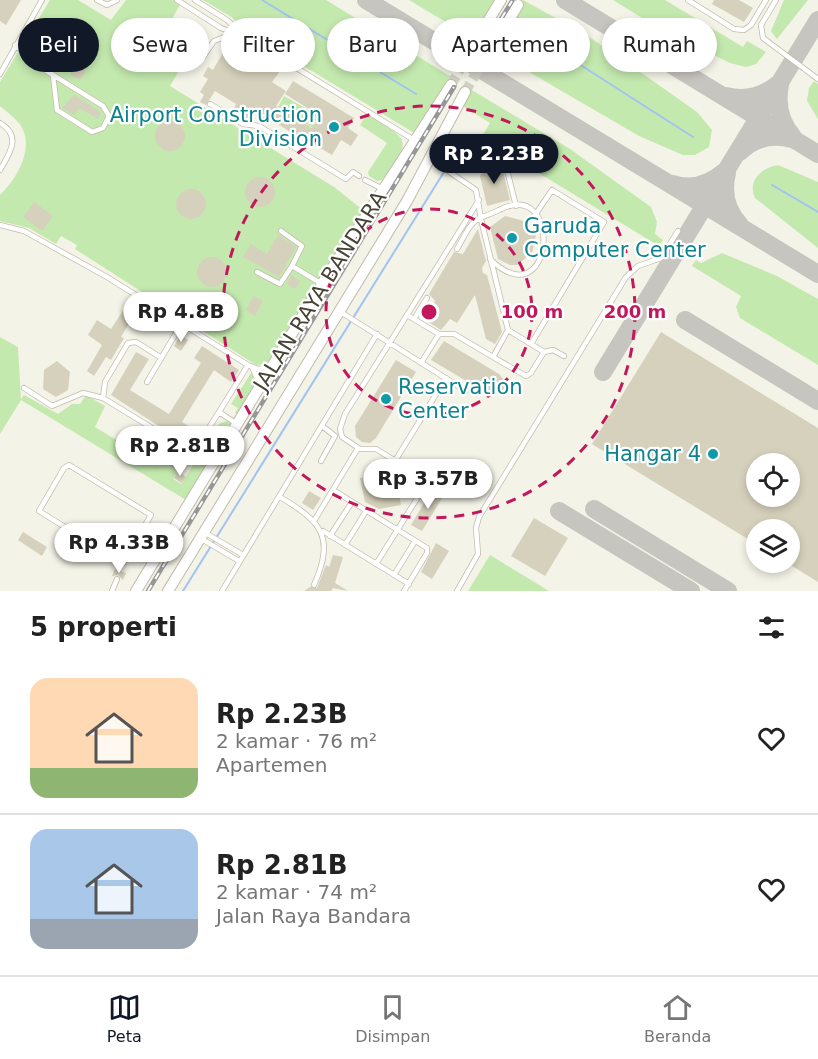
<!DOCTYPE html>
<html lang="id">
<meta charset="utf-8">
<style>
body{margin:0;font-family:"DejaVu Sans",sans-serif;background:#f2f2f2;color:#222;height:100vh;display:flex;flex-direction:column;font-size:22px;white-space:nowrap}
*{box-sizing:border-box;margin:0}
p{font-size:20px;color:#767676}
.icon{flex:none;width:33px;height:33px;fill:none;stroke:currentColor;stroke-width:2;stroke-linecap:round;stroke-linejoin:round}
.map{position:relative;height:591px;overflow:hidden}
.sheet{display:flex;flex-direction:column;background:#fff;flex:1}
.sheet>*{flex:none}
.guide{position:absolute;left:18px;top:18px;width:783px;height:54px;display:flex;gap:12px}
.tools{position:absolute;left:746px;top:453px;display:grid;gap:12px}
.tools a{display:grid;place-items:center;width:54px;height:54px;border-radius:50%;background:#fff;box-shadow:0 3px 9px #0003;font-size:30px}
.price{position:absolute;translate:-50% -51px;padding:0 14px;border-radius:21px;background:#fff;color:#222;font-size:20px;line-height:39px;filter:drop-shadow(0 2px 3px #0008)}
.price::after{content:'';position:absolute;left:50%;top:36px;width:18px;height:14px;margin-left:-9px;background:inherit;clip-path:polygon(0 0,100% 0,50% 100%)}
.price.on{background:#111827;color:#fff}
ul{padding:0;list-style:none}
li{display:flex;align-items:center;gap:18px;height:150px;padding:0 30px}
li+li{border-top:2px solid #e0e0e0}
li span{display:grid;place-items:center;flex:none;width:168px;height:120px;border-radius:18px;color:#555}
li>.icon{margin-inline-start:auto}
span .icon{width:72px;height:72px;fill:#fffc;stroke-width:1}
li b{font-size:26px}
h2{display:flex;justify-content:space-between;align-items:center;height:72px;padding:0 30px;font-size:26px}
.tag{padding:0 21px;border-radius:27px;background:#fff;box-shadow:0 3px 9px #0003;font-size:21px;line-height:54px}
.tag.on{background:#111827;color:#fff}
.tabs{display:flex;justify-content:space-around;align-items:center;height:84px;border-top:2px solid #e0e0e0;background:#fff;font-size:16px;color:#767676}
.tabs a{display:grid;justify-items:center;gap:3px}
.tabs .on{color:#111827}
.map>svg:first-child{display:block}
.green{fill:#c4e9af}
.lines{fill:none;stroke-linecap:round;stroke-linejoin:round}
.stream{stroke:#a2c3f2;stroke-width:2}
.taxiway{stroke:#c6c5bf;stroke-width:18}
.building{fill:#d6d1bc;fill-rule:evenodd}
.tertiary-tunnel{stroke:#d1d0c4;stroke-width:10;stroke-dasharray:10 5;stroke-linecap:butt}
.service-casing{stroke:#c0bcaa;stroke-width:6}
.tertiary-casing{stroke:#c0bcaa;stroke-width:12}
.service{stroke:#fff;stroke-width:4.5}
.tertiary{stroke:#fff;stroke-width:10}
.rail-casing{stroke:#979797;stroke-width:4.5}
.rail{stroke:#fff;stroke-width:2;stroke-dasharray:7;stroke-linecap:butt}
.ring{fill:none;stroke:#c2185b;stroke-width:3;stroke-dasharray:10 8}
.culture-dot{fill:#0f9aa8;stroke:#fff;stroke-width:2}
.labels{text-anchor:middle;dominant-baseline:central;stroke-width:4.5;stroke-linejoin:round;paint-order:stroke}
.culture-label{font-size:21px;fill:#0d838f;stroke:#fff;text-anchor:end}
.street-label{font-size:21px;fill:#474436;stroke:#fff}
.centre{fill:#c2185b;stroke:#fff;stroke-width:3}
.ring-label{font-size:18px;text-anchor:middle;font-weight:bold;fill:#c2185b;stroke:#fff;stroke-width:4.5;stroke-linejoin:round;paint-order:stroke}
</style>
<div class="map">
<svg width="818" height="591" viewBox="0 0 818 591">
<rect width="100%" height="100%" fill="#f4f3e7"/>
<path class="green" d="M50,0H78L111,20L126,0H175L180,5L159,41L186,59L170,86L334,187L363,210L269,364L256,365L75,249L77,245L61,236L56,244L29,228L0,221V195C18,178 37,144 18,122C13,116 6,111 0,106V82Z
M203,0H326L453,78L420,133L416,134L249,33L230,16Z
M409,0H497L474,39Z
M523,0L583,33L622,59L697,112L712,130L709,147L695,155H683L639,136L493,51Z
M613,0H665L743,47L747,41L766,52L756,64L746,67L730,63L660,29Z
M784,0H808L777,39L771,31Z
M814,81L818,84V119L807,101L809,88Z
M470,89L570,149L651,207L657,222L655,234L663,240L659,246L481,138L490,123L461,105Z
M284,96L319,116L314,124L330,134L328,137L278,107Z
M367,114C409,141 414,138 382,180L377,181L369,176L368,172L387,143L360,125Z
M778,165L818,182V248L755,198C747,181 761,168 778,165Z
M722,253L777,276L818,299V365L740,318L736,307L741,296L692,266L696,260L701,263Z
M0,337L18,347L21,399L24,395L58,414L72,404H80L86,395L105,406L95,427L159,466L162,462L178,472L173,479L181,484L219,424L226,421L233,424L186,500L21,400L0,434Z
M251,373L258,384L238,415L235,413L238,408L231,404Z
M490,555L549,591H468Z"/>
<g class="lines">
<path class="stream" d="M262,0L416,94
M532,34L693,137
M772,185L818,212
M183,591L467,135"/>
<path class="taxiway" d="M366,0L818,274
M565,0L818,154
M780,85C776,105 780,122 793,137
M726,96C745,101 762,97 778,84
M740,152C754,138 773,134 792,139
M727,173C722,193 726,210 740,225
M673,184C692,190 710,184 725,171
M685,320L818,401
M603,372L818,20
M594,509L728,591
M559,511L691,591"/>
</g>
<path class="building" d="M0,0H21L6,25L0,21Z
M714,0H739L753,8L744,22L712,4Z
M188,28L200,35L186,59L174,52L177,46L171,42L177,31L184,35Z
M229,42L280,71L272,82L286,91L276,106L312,128L320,116L285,94L293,81L354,118L348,128L358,135L351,146L341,140L332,155L301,137L296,136L256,109L245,120L232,112L236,104L215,91L206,105L200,102L204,95L200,92L208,79L203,76L208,67L213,70Z
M76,64L86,70L80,80L70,74Z
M74,95L101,112L98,119L79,108L74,115L62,108Z
M155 136a15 15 0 1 1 30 0a15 15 0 1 1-30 0Z
M492,157L496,172L503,171L510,200L487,206L480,176Z
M245 192a15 15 0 1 1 30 0a15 15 0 1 1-30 0Z
M176 204a15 15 0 1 1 30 0a15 15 0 1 1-30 0Z
M34,202L53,216L42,231L23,217Z
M505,216L524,221L536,235L532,253L517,265H510L498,259L490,227Z
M478,229L486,261L482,268L483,273L487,275L502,332L495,344L486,339L475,295L457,323L450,319L441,330L424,319L435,301L429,294L454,252L463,254Z
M278,235L296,247L279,277L243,257L251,244L267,254Z
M197 272a15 15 0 1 1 30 0a15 15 0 1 1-30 0Z
M291,275L300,281L295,289L287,284Z
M254,296L263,301L255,316L246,310Z
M124,309L134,315L121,337L124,338L111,360L106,357L94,376L87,371L102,345L88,335L97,320L111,329Z
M661,332L818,428V582L789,564V530H756V544L592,444ZM756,464H789V496H756Z
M180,335L188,340L181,351L174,346Z
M444,341L499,374L504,380V389L498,394L490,395L431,360Z
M202,346L239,370L231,382L214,370L182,422L200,433L193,445L171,434L111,395L136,352L149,359L130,390L169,414L201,363L194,358Z
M396,360L416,372L376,438L370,443L362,442L356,437L355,426Z
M57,361L70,372L68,390L56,397L43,389L44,370Z
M160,449L182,463L177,471L155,457Z
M179,471L186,477L181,483L174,478Z
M396,471L401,505L379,509L365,502L360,478Z
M433,488L444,495L422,531L411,525Z
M309,491L321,498L313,510L302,503Z
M534,518L568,538L545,576L511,556Z
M23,532L47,547L42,556L18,540Z
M436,543L449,551L432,579L421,572Z
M333,555L343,557L335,583L348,591L333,588L331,591H304L310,587L317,588L326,565L329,567Z
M115,569L126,573L123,580L118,575L112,576Z"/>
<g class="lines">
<path class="tertiary-tunnel" d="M451,85L479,36
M465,92L493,45"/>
<g class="service-casing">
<path id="service" d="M97,0L107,5L117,0
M177,0L221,28L240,35
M195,0L227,20L246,37L414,140
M688,0L734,29L744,30L751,25L766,0
M776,0L761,25L763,38L818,79
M15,45L45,70L103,106L109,116L103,128L92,132L57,110L53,75
M203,57L214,41L235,33
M0,74L42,0
M210,104L243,124L259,126L346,179L353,172L359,176
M0,123C22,136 10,153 0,170
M504,158L516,206
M365,180L383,189
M0,225L24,231L107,277L248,365L219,412L237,424
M281,231L302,246L292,266L322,284
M457,249C462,241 467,228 474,222C479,217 492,214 499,210C565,176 554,321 490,259
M257,272L280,284L292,266
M339,311L466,391
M407,315L439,334
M414,319L427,298
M531,344L604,222L552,190L535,215
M544,352L553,350L564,356
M493,357L526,376L531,373L544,352L508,330
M421,363L439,334H454L493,357L508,330L481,219L476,190L429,158
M248,365L258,369L270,367
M252,367L259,383
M147,382L182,323
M24,388L52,406L83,393L103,398L190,451L196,448L219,412
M103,398L105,382L128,343L136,342L160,357
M321,461L335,436L322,426
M395,461L446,378
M69,465L151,515L123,563L39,511L64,468Z
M333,490L427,548V553L404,591
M280,497C322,522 335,537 314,585
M314,521L358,448
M323,531L409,584
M204,532L243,555
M330,536L352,502
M200,538L239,561
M345,545L366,511
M376,564L428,481L376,449H360L342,437L340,429L345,414L479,200
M394,575L415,541
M112,591L117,579
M222,591L377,334
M457,591L478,554L476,528L479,517L626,277L638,266L661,258L678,231"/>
</g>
<g class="tertiary-casing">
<path id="tertiary" d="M479,36L501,0
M493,45L518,5
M136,591L322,284L451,85
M168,591L407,201L465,92"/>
</g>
<use href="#service" class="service"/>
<use href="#tertiary" class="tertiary"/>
<g class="rail-casing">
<path id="rail" d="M487,42L512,1
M148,591L454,87"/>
</g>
<use href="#rail" class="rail"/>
</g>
<g class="ring">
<circle cx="429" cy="312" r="103"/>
<circle cx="429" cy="312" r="206"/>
</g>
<g class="culture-dot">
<circle cx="334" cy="127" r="6"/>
<circle cx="512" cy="238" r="6"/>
<circle cx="386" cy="399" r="6"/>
<circle cx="713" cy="454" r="6"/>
</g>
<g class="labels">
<g class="culture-label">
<text x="322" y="115">Airport Construction<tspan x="322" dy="24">Division</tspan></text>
<text x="524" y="226" text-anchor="start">Garuda<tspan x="524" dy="24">Computer Center</tspan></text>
<text x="398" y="387" text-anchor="start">Reservation<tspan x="398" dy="24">Center</tspan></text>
<text x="701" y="454">Hangar 4</text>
</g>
<g class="street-label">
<text transform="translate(320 291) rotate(-58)">JALAN RAYA BANDARA</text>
</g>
</g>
<circle cx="429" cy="312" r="9" class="centre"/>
<g class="ring-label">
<text x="532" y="318">100 m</text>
<text x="635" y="318">200 m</text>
</g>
</svg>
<div class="tools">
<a><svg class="icon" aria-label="locate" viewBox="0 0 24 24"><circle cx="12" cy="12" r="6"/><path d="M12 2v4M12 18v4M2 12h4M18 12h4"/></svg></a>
<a><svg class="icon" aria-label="layers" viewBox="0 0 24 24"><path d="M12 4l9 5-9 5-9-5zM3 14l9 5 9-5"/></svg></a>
</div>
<b class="price on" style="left:494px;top:185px">Rp 2.23B</b>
<b class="price" style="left:181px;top:343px">Rp 4.8B</b>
<b class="price" style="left:180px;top:477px">Rp 2.81B</b>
<b class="price" style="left:428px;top:510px">Rp 3.57B</b>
<b class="price" style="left:119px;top:574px">Rp 4.33B</b>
<div class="guide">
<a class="tag on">Beli</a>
<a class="tag">Sewa</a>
<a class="tag">Filter</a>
<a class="tag">Baru</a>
<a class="tag">Apartemen</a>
<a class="tag">Rumah</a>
</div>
</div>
<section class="sheet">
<h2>5 properti<svg class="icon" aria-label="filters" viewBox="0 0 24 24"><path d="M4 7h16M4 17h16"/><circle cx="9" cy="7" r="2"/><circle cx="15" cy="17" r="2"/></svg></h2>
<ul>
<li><span style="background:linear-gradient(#ffd9b3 75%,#8fb573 0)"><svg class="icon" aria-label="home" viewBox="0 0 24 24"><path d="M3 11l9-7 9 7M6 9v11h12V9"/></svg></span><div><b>Rp 2.23B</b><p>2 kamar · 76 m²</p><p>Apartemen</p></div><svg class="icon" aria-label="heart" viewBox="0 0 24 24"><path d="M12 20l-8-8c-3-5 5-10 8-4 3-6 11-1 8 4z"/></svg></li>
<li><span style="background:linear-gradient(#a9c7e8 75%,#9aa5b1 0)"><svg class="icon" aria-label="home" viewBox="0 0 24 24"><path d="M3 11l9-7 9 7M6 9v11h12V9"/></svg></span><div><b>Rp 2.81B</b><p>2 kamar · 74 m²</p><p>Jalan Raya Bandara</p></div><svg class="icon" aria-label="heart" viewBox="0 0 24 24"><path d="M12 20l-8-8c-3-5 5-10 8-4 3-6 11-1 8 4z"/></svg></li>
</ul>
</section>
<nav class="tabs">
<a class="on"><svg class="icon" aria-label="map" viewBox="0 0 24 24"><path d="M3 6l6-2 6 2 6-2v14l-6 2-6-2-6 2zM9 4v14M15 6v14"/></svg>Peta</a>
<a><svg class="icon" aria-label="saved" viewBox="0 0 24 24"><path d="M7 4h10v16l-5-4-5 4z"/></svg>Disimpan</a>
<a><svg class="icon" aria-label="home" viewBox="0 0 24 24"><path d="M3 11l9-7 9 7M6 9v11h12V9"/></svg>Beranda</a>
</nav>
